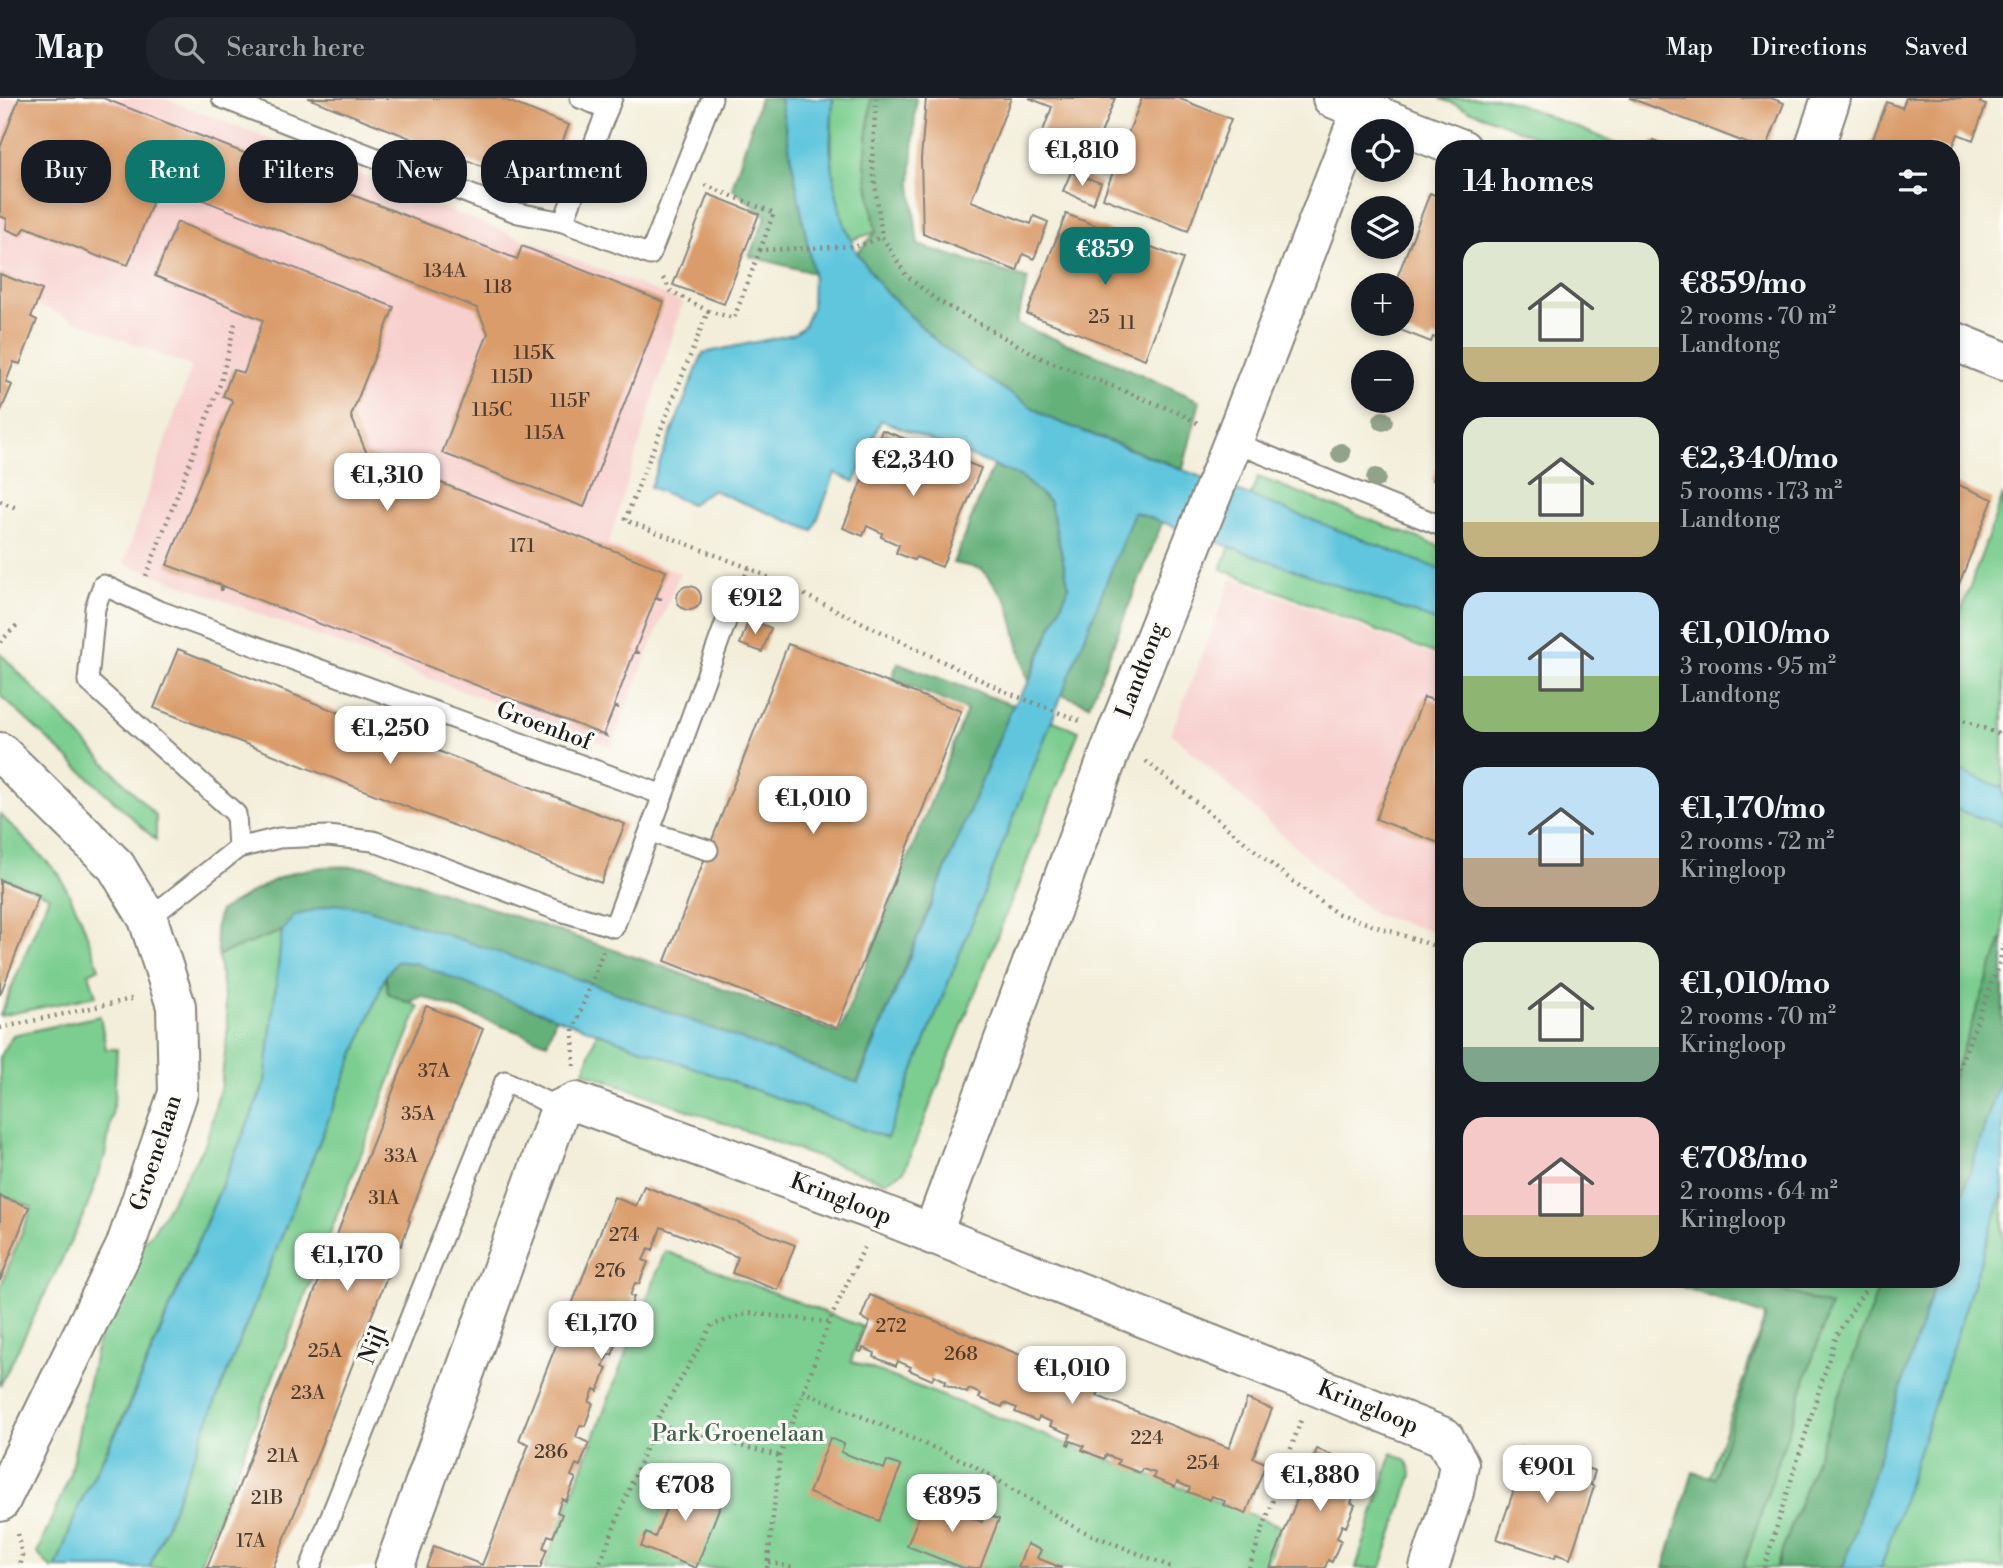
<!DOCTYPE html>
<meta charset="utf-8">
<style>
body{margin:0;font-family:"Libre Bodoni",serif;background:#20242c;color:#f1f3f6;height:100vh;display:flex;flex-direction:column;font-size:26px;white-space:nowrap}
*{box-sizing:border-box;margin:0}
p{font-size:23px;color:#9ea1a6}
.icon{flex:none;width:38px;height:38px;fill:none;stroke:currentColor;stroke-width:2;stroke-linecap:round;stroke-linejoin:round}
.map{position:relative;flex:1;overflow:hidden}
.drawer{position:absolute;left:1435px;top:42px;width:525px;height:1148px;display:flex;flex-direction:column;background:#171b24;border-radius:28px;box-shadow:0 4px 10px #0003}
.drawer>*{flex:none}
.hud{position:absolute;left:21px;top:42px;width:665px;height:63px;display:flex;gap:14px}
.fabs{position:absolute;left:1351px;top:21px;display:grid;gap:14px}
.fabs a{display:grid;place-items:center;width:63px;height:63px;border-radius:50%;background:#171b24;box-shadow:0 4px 10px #0003;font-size:35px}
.price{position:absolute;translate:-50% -60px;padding:0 16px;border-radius:14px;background:#fff;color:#222;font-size:23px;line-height:46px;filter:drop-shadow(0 2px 4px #0008)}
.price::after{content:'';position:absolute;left:50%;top:42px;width:21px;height:16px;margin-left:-10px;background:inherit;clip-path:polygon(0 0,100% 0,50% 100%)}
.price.active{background:#0f766e;color:#fff}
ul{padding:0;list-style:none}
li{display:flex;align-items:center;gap:21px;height:175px;padding:0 28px}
li span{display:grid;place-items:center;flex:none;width:196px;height:140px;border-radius:21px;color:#555}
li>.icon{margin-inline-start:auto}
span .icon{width:84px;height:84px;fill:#fffc;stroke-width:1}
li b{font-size:30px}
h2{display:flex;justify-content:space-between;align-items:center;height:84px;padding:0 28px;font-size:30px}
.chip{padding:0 24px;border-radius:28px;background:#171b24;box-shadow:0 4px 10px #0003;font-size:24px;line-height:63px}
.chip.active{background:#0f766e;color:#fff}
header{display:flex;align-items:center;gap:42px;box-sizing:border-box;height:98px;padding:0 35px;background:#171b24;border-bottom:2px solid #363941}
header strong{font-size:33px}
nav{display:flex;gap:38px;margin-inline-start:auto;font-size:24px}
.search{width:490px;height:63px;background:#20242c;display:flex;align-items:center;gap:18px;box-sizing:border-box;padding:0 24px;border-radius:28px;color:#9ea1a6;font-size:26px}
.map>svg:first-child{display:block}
.built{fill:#f7d0ce}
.green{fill:#7cce90;stroke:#4c7556;stroke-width:2}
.forest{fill:#65b17a;stroke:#40664b;stroke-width:2}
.water{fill:#60c6dd;stroke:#3e717c;stroke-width:2}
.building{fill:#da9c6a}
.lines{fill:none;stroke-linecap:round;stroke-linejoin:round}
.lane-casing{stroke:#88857b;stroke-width:23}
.street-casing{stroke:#88857b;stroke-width:42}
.secondary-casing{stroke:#88857b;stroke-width:42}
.path{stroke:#88857b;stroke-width:4.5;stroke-dasharray:2 5;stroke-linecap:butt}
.lane{stroke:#fff;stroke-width:19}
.street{stroke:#fff;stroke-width:38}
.secondary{stroke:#fff;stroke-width:38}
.tree{fill:#92a28b}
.labels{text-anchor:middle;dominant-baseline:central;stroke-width:6;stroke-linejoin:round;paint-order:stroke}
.number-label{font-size:19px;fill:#4c3c30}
.street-label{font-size:23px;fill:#1c1c1c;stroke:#fdfcf7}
.park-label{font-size:23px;fill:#42634a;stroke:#fdfcf7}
</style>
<header>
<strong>Map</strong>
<div class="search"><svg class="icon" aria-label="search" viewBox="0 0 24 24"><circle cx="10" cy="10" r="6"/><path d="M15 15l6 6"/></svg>Search here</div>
<nav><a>Map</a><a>Directions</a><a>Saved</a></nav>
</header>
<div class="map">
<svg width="2003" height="1470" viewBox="0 0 2003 1470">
<rect width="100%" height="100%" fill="#fdfcf7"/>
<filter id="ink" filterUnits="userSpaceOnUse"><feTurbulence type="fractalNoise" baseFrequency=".0143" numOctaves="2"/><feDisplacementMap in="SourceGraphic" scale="14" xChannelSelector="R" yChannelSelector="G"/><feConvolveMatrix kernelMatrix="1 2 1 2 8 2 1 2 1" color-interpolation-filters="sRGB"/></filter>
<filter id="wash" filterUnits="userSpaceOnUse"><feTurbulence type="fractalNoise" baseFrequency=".00686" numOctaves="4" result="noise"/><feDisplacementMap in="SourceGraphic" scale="28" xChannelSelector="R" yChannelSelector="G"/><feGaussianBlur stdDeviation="1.57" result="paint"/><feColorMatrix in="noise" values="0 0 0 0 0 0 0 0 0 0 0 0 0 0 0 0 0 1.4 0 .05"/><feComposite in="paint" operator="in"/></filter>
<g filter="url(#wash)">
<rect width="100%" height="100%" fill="#f3eeda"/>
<path class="built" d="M0,0H164L683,204L608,447L680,475L611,649L124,465L191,269L0,192Z
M1232,480L1444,562V837L1374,816L1327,778L1171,635Z"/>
<path class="green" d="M833,0H871L865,66L876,134L851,142C830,97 830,49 833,0Z
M1439,0H1503L1631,51H1567Z
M1258,379L1444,450V559L1221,471Z
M2003,397V1470H1677L1775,1190L1749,1181H1951V541Z
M0,555L156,718V742L0,597Z
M1051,622L1079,633L904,1073L885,1084L584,974L597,934L887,1040Z
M0,716L59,776L80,818L99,870L89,875L96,898L0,918L49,798L0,778Z
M282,833L265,985L125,1315L80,1405L56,1470H51L37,1455L69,1380L111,1178L153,1134L206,1044L221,987L228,928L218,857Z
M386,877L388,895L419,909L198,1470H149Z
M100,918L106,951H117L114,1005L105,1058L86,1112L0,1288V1190L32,1109L0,1096V959L13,937Z
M665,1153L863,1229L851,1263L1281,1428L1265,1470H544Z
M1392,1355L1407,1363L1412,1377L1381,1470H1356Z"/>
<path class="forest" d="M760,0H780L813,175L749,158L766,118L732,90Z
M871,0H916L911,86L918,147L1028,181L1016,226L1107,261L1200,303L1183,371L1049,320L972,271L936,243L882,190L857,155L876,134L865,66Z
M993,368L1020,378L1050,404L1069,489L1028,584L1008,504L982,471L953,465Z
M1134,414L1163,423L1089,607L1061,596Z
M898,565L1013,607L857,985L598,888L334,806L294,818L282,833L218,857L215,831L220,813C244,799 268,783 295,774C320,767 347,768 373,770L664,869L839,935L967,612L891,581Z
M2003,838V972L1951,1133V984Z
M397,863L418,866L556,919L547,945L422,898L408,905L388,895L386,877Z
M1660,1181H1749L1830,1208L1743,1470H1664L1693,1374L1714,1380L1766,1218Z
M1882,1181H1936L1843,1470H1776Z"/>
<path class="water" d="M780,0H833L830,50L835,89L843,124L857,155L882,190L936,243L972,271L1049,320L1444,473V526L1134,414L887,1040L494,897L418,866L397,863L386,877L149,1470H56L80,1405L126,1315L265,985L282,833L294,818L334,806L367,810L598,888L858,985L1013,607L1029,584L1069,489L1050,404L1020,378L881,322L855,384L835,375L813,433L712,392L691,406L650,389L703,255L794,236L804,228L812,209L813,175Z
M1951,670L2003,690V727L1951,710Z
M2003,972V1094L1881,1470H1843L1936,1181H1951V1133Z"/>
<g id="blocks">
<path class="building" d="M19,0H103L517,161L522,148L664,204L584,409L442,355L488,235L477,210L160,85L128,167L102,158V160L26,129L20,137L6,131L7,121L0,118V50Z
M308,0H500L569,27L543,92Z
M926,0H1011L971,103L1031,126L1034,118L1048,124L1034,161L1023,156L1017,173L923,136L921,61Z
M1029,0H1115L1086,74L1035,54L1052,9Z
M1142,0H1178L1231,21L1188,133L1103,100Z
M1630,0H1771L1784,5L1766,51H1762Z
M1906,0H1982L1980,5L1986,7L1973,42L1958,36L1952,51H1943L1931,46L1929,51H1869L1887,4L1902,10Z
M1653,42L1666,47L1664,51H1650Z
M1071,74L1101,85L1093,106L1063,93Z
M1430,95L1444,101V243L1433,239L1431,244L1385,226H1402V187H1394Z
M708,96L759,116L724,206L673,187Z
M1066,116L1183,161L1145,261L1027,216Z
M177,124L394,209L351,318L367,356L666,473L656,499L662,501H655L635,553L640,555H634L614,608L619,610H614L604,635L606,638L223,488L221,493V487L167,467L232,304L231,301L223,298L233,272L244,275L263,222L155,178Z
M0,176L42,192L31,219L37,222L20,266L14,264L6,284L12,287L0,315Z
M882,332L981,370L942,469L916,459L914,462L896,455L899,447L881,439L882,435L867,428L863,438L843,430Z
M1444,354V387L1432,382Z
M1951,384L1993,401L1951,506Z
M677 500a12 12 0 1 1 24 0a12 12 0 1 1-24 0Z
M749,521L771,530L762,554L740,546Z
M788,546L961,613L837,930L665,863Z
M178,551L398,638L396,643L403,646L405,640L625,726L601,785L154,610Z
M1424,599L1444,606V747L1376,721Z
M0,782L39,797L0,897Z
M426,908L483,931L408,1122L410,1123L401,1148L396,1146L388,1167L391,1168L273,1470H207Z
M644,1088L795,1147L778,1192L732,1175L738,1159L661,1129L653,1152L649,1150L643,1162L648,1164L639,1186L635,1185L630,1198L634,1199L625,1222L621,1220L616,1233L621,1235L612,1257L608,1256L603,1268L607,1270L598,1293L594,1291L589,1304L593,1305L585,1328L580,1327L576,1339L589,1345L580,1368L576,1366L571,1378L576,1380L566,1403L562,1401L557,1414L562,1416L553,1439L548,1437L543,1450L547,1451L540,1470H426L434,1448L482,1467L529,1346L519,1342L614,1099L636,1108Z
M0,1098L29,1109L0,1183Z
M870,1197L1101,1289L1097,1298L1229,1350L1247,1301L1272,1311L1253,1360L1266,1365L1246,1416L1223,1407L1225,1403L1212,1398L1210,1402L1188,1394L1190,1390L1177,1384L1175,1389L1153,1380L1155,1375L1142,1371L1140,1375L1117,1366L1119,1362L1106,1357L1104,1361L1082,1352L1084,1348L1071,1343L1069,1347L1067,1346L1071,1336L1050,1328L1052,1324L1039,1319L1037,1323L1015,1314L1017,1310L1004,1305L1002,1309L979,1300L981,1296L969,1291L967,1295L944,1286L946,1283L934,1277L932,1282L909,1272L911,1269L898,1263L896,1268L874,1259L875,1255L863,1250L861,1254L858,1253L870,1224L861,1220Z
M830,1340L844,1346L841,1354L884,1371L887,1363L901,1368L879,1423L809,1395Z
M1522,1349L1595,1373L1591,1387L1594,1389L1570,1461L1556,1456L1555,1460L1497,1441L1521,1371L1516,1369Z
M1317,1351L1369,1371L1360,1393L1356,1392L1351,1405L1355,1407L1346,1429L1342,1427L1337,1440L1341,1442L1332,1464L1328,1462L1325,1470H1270Z
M669,1378L723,1400L696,1470L641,1449L646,1435L655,1439L672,1396L663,1392Z
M929,1393L943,1399L939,1407L982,1424L985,1416L999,1421L980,1470H963L907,1448Z
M1027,1446L1041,1452L1037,1460L1062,1470H1018Z"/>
</g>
</g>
<g filter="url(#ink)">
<use href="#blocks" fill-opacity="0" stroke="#88857b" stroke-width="2"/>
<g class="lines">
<g class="lane-casing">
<path id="lane" d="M222,0L518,115L563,124
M580,0L608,11
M612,0L563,124L650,157L712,0
M1233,344L1444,429
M663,697L732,507
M650,734L708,752
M148,821L238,750L279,740L328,738L373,743L557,812L614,829L663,697L157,512L103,487L95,510L88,583L236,716L238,750
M310,1470L505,983L560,1011"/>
</g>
<g class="street-casing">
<path id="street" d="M1332,0L1462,51
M1814,51L1831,0
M1951,242L2003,263
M932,1137L1116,637L1233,344L1361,12
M394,1470L560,1011L576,1004L880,1115L1444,1339L1459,1366L1454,1394L1429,1470"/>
</g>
<g class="secondary-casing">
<path id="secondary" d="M0,654L116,768L148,821L176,908L178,995L125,1149L0,1404"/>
</g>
<path class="path" d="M876,0L872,63L882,139L906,177L935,201L1041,260L1177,314L1201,327
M705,87L774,115L760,152
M663,180L671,193L708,213L625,422L749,470
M708,213L734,220L760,152L859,148L882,139
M0,403L16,410
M146,478L221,284L235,225
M742,484L749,470L1006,594L1083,624
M0,544L19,525
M1951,617L2003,638
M1146,663L1286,778L1336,815L1444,851
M0,930L136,900
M574,968L573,933L603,853
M1951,991L2000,863L2003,846
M803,1293L971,1366L1078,1431L1174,1470
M655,1326L712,1227L749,1215L829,1224
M18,1436L22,1458L20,1470
M769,1464L793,1470
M598,1470L655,1326L780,1358
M767,1470L780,1358L829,1224L865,1148
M1249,1470L1301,1322
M1764,1470L1836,1238L1872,1181"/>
<use href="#lane" class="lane"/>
<use href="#street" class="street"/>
<use href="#secondary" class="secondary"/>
</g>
<g class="tree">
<circle cx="1383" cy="323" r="10"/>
<circle cx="1341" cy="355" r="10"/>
<circle cx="1376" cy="380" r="10"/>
</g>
</g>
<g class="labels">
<g class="number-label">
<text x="445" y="173">134A</text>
<text x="498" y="189">118</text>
<text x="1099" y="219">25</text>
<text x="1127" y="225">11</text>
<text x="534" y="255">115K</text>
<text x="512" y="279">115D</text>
<text x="570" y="303">115F</text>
<text x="492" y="312">115C</text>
<text x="545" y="335">115A</text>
<text x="522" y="448">171</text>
<text x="434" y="973">37A</text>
<text x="418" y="1016">35A</text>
<text x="401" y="1058">33A</text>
<text x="384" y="1100">31A</text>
<text x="624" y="1137">274</text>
<text x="610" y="1173">276</text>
<text x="891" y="1228">272</text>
<text x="325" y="1253">25A</text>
<text x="961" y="1256">268</text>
<text x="308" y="1295">23A</text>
<text x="1147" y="1340">224</text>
<text x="551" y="1354">286</text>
<text x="283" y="1358">21A</text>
<text x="1203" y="1365">254</text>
<text x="267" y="1400">21B</text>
<text x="251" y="1443">17A</text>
</g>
<g class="street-label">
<text transform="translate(1141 572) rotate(-69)">Landtong</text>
<text transform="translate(544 628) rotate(20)">Groenhof</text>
<text transform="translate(156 1055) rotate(-72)">Groenelaan</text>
<text transform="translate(841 1101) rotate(21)">Kringloop</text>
<text transform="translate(373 1247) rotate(-68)">Nijl</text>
<text transform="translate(1368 1309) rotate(22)">Kringloop</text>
</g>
<g class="park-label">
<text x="738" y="1336">Park Groenelaan</text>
</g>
</g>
</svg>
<div class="fabs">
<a><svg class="icon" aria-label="locate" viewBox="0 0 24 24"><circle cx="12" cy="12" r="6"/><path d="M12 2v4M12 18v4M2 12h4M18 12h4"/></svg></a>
<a><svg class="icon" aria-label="layers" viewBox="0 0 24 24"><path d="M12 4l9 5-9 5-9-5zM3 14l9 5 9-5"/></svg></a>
<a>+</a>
<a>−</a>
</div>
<b class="price" style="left:1082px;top:90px">€1,810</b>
<b class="price active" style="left:1105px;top:189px">€859</b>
<b class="price" style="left:913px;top:400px">€2,340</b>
<b class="price" style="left:387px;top:415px">€1,310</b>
<b class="price" style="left:755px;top:538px">€912</b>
<b class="price" style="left:390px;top:668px">€1,250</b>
<b class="price" style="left:813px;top:738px">€1,010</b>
<b class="price" style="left:347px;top:1195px">€1,170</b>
<b class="price" style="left:601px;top:1263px">€1,170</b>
<b class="price" style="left:1072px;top:1308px">€1,010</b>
<b class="price" style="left:1547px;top:1407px">€901</b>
<b class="price" style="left:1320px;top:1415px">€1,880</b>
<b class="price" style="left:685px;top:1425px">€708</b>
<b class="price" style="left:952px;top:1436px">€895</b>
<div class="hud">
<a class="chip">Buy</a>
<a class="chip active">Rent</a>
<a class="chip">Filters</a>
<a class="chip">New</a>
<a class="chip">Apartment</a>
</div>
<section class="drawer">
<h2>14 homes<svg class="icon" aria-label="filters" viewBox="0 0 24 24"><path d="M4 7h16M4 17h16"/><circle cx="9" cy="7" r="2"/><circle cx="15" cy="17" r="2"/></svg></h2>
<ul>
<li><span style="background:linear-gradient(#dfe7d0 75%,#c2b280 0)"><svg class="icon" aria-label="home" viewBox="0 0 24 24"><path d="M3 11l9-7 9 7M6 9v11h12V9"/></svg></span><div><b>€859/mo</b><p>2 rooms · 70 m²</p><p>Landtong</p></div></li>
<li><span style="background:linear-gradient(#dfe7d0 75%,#c2b280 0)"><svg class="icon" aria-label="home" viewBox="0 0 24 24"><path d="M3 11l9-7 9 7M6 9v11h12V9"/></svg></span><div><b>€2,340/mo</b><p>5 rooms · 173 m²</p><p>Landtong</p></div></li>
<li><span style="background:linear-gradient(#bfe0f5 60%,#8fb573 0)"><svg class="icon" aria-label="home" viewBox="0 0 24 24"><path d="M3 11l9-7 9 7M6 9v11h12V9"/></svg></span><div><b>€1,010/mo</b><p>3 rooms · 95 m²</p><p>Landtong</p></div></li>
<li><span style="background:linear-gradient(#bfe0f5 65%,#b9a48a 0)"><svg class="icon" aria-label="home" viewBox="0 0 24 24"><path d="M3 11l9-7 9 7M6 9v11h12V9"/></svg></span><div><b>€1,170/mo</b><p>2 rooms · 72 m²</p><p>Kringloop</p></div></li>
<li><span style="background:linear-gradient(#dfe7d0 75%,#7fa58c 0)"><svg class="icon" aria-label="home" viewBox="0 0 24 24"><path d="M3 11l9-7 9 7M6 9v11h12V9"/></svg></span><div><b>€1,010/mo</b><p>2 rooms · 70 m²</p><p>Kringloop</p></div></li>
<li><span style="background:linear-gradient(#f6c9c9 70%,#c2b280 0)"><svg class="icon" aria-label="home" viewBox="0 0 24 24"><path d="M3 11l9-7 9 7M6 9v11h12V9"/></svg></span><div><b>€708/mo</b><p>2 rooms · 64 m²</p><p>Kringloop</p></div></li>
</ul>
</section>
</div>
